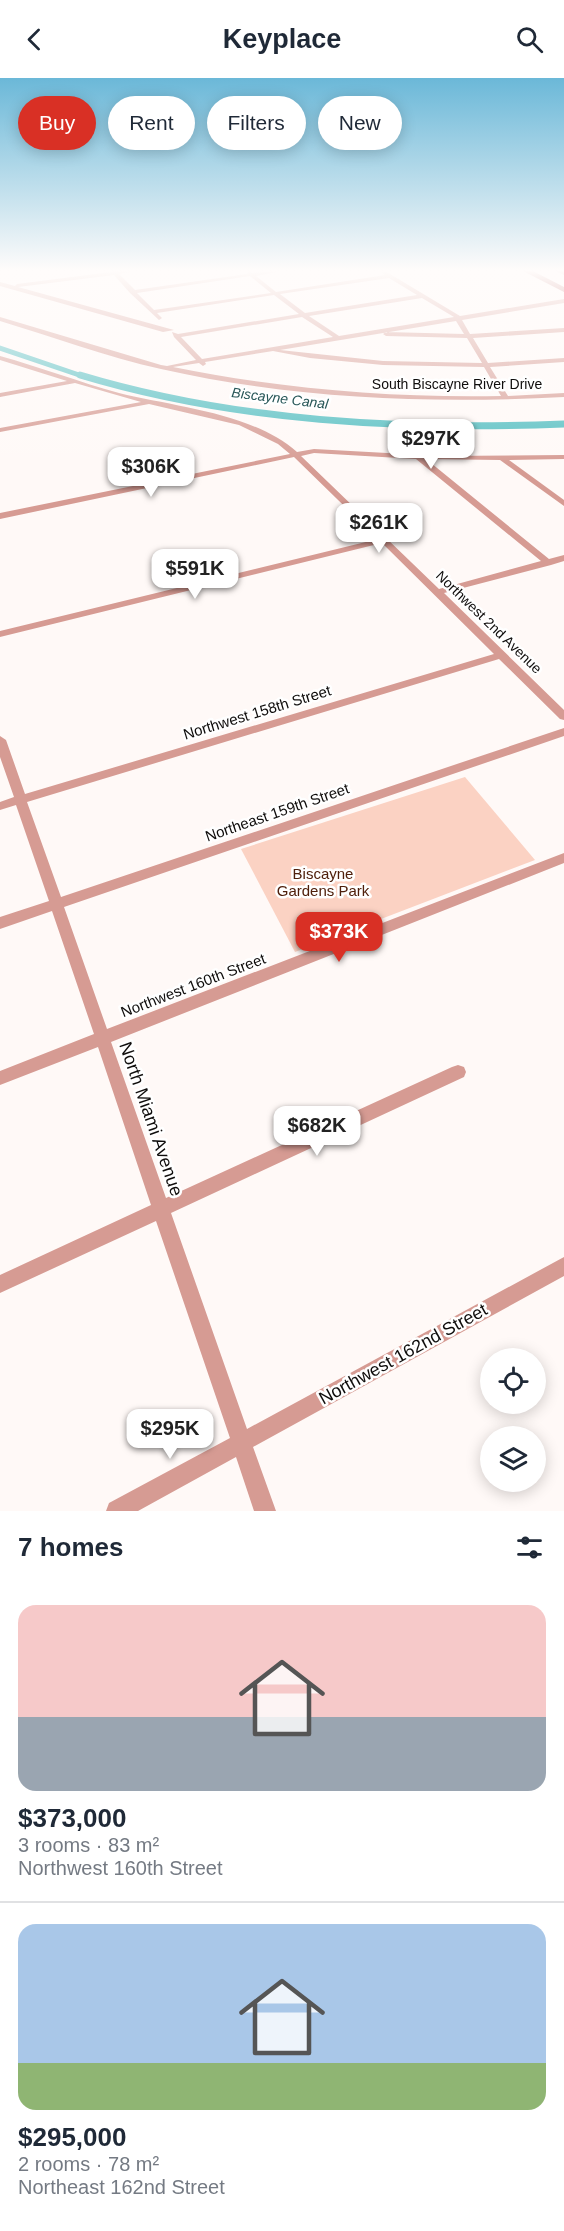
<!DOCTYPE html>
<meta charset="utf-8">
<style>
body{margin:0;font-family:Arial,sans-serif;background:#f2f2f3;color:#1f2937;height:100vh;display:flex;flex-direction:column;font-size:22px;white-space:nowrap}
*{box-sizing:border-box;margin:0}
p{font-size:20px;color:#747a83}
.icon{flex:none;width:33px;height:33px;fill:none;stroke:currentColor;stroke-width:2;stroke-linecap:round;stroke-linejoin:round}
.map{position:relative;height:1433px;overflow:hidden}
.sheet{display:flex;flex-direction:column;background:#fff;flex:1}
.sheet>*{flex:none}
.guide{position:absolute;left:18px;top:18px;width:528px;height:54px;display:flex;gap:12px}
.fabs{position:absolute;left:480px;top:1270px;display:grid;gap:12px}
.fabs a{display:grid;place-items:center;width:66px;height:66px;border-radius:50%;background:#fff;box-shadow:0 3px 15px #0003;font-size:30px}
.price{position:absolute;translate:-50% -51px;padding:0 14px;border-radius:12px;background:#fff;color:#222;font-size:20px;line-height:39px;filter:drop-shadow(0 2px 3px #0008)}
.price::after{content:'';position:absolute;left:50%;top:36px;width:18px;height:14px;margin-left:-9px;background:inherit;clip-path:polygon(0 0,100% 0,50% 100%)}
.price.active{background:#d93025;color:#fff}
ul{padding:0;list-style:none}
li{display:grid;align-content:center;gap:12px;height:318px;padding:0 18px}
li+li{border-top:2px solid #e0e1e3}
li span{display:grid;place-items:center;height:186px;border-radius:18px;color:#555}
li>.icon{margin-inline-start:auto}
span .icon{width:108px;height:108px;fill:#fffc;stroke-width:1}
li b{font-size:26px}
h2{display:flex;justify-content:space-between;align-items:center;height:72px;padding:0 18px;font-size:26px}
.tag{padding:0 21px;border-radius:27px;background:#fff;box-shadow:0 3px 15px #0003;font-size:21px;line-height:54px}
.tag.active{background:#d93025;color:#fff}
header{display:flex;justify-content:space-between;align-items:center;height:78px;padding:0 18px;background:#fff;font-size:27px;font-weight:700}
.map>svg:first-child{display:block}
.green{fill:#fbd2c3}
.lines{fill:none;stroke-linecap:round;stroke-linejoin:round}
.canal-far1{stroke:#51bdc0;stroke-width:5}
.canal{stroke:#51bdc0;stroke-width:7}
.minor{fill:#d69b93;fill-rule:evenodd}
.highway{fill:#99201c;fill-rule:evenodd}
.labels{text-anchor:middle;dominant-baseline:central;stroke-width:5;stroke-linejoin:round;paint-order:stroke}
.far-street-label{font-size:14px;fill:#0f0d0c;stroke:#fff}
.far-water-label{font-size:14px;font-style:italic;fill:#285758;stroke:#fff}
.street-label{font-size:15px;fill:#0f0d0c;stroke:#fff}
.park-label{font-size:15px;fill:#4f200c;stroke:#fff}
.near-street-label{font-size:18px;fill:#0f0d0c;stroke:#fff}
</style>
<header><svg class="icon" aria-label="back" viewBox="0 0 24 24"><path d="M15 5l-7 7 7 7"/></svg>Keyplace<svg class="icon" aria-label="search" viewBox="0 0 24 24"><circle cx="10" cy="10" r="6"/><path d="M15 15l6 6"/></svg></header>
<div class="map">
<svg width="564" height="1433" viewBox="0 0 564 1433">
<rect width="100%" height="100%" fill="#fff9f7"/>
<path class="green" d="M465,699L535,782L295,874L241,771Z"/>
<g class="lines">
<path class="canal-far1" d="M0,270L85,299"/>
<path class="canal" d="M80,297C236,344 402,352 564,346"/>
<path class="minor" d="M109,192H140L119,196L135,212L247,196L249,193L252,195L287,192L256,198L276,214L385,197L382,195L385,193L460,238L564,221V225L462,242L470,256L564,250V254L473,260L488,285L564,280V284L490,289L508,318L564,315V319C429,326 294,321 161,291C107,279 53,259 0,243V239L161,287L167,288L196,282L174,259L172,254L178,256L299,236L274,217L157,235L162,240L159,242L130,215L114,197L18,209L174,252L163,254L0,208V204L15,208L17,206L111,194ZM250,198L271,215L154,232L137,215ZM389,200L417,217L305,235L280,216ZM422,220L454,239L339,258L309,238ZM302,239L333,259L202,281L181,259ZM456,243L464,256L386,254L383,256L386,258L467,260L482,285L383,283L280,272ZM273,273L310,280L383,287L484,289L501,318C391,320 281,311 173,289L199,285L203,288L206,286L205,284Z
M0,278C40,289 79,304 119,315C176,329 253,335 297,374L314,371L442,378L564,377V381L509,382L564,422V428L500,382L426,381L549,481L564,477V483L551,487L444,515L564,632V642L560,641L499,581L27,724L61,819L564,650V658L64,829L107,951L564,775V785L111,964L166,1120L452,989L458,987L464,989L466,994L464,999L171,1135L247,1351L564,1179V1198L253,1369L276,1433H254L236,1379L138,1433H106L109,1425L230,1360L156,1143L0,1215V1197L151,1127L98,969L0,1007V993L94,956L52,833L0,851V839L49,823L16,727L0,732V724L14,719L0,679V658L6,662L25,716L494,576L382,465L0,559V553L378,461L294,379L0,441V435L290,376L278,366L239,347L149,326L0,354V350L141,324L75,305L0,319V315L67,303L0,282ZM314,375L416,381L541,483L439,511L301,378Z"/>
<path class="highway" d="M521,192H531L564,209V214Z
M554,192H564V197Z"/>
</g>
<linearGradient id="sky" x2="0" y2="1"><stop stop-color="#6bb8d8"/><stop offset="0.49" stop-color="#fffcfb"/><stop offset="1" stop-color="#fffcfb" stop-opacity="0"/></linearGradient>
<rect width="564" height="393" fill="url(#sky)"/>
<g class="labels">
<g class="far-street-label">
<text x="457" y="306">South Biscayne River Drive</text>
<text transform="translate(489 544) rotate(44)">Northwest 2nd Avenue</text>
</g>
<g class="far-water-label">
<text transform="translate(280 320) rotate(7)">Biscayne Canal</text>
</g>
<g class="street-label">
<text transform="translate(257 634) rotate(-17)">Northwest 158th Street</text>
<text transform="translate(277 734) rotate(-19)">Northeast 159th Street</text>
<text transform="translate(193 907) rotate(-21)">Northwest 160th Street</text>
</g>
<g class="park-label">
<text x="323" y="795">Biscayne<tspan x="323" dy="17">Gardens Park</tspan></text>
</g>
<g class="near-street-label">
<text transform="translate(151 1041) rotate(71)">North Miami Avenue</text>
<text transform="translate(403 1276) rotate(-29)">Northwest 162nd Street</text>
</g>
</g>
</svg>
<div class="fabs">
<a><svg class="icon" aria-label="locate" viewBox="0 0 24 24"><circle cx="12" cy="12" r="6"/><path d="M12 2v4M12 18v4M2 12h4M18 12h4"/></svg></a>
<a><svg class="icon" aria-label="layers" viewBox="0 0 24 24"><path d="M12 4l9 5-9 5-9-5zM3 14l9 5 9-5"/></svg></a>
</div>
<b class="price" style="left:431px;top:392px">$297K</b>
<b class="price" style="left:151px;top:420px">$306K</b>
<b class="price" style="left:379px;top:476px">$261K</b>
<b class="price" style="left:195px;top:522px">$591K</b>
<b class="price active" style="left:339px;top:885px">$373K</b>
<b class="price" style="left:317px;top:1079px">$682K</b>
<b class="price" style="left:170px;top:1382px">$295K</b>
<div class="guide">
<a class="tag active">Buy</a>
<a class="tag">Rent</a>
<a class="tag">Filters</a>
<a class="tag">New</a>
</div>
</div>
<section class="sheet">
<h2>7 homes<svg class="icon" aria-label="filters" viewBox="0 0 24 24"><path d="M4 7h16M4 17h16"/><circle cx="9" cy="7" r="2"/><circle cx="15" cy="17" r="2"/></svg></h2>
<ul>
<li><span style="background:linear-gradient(#f6c9c9 60%,#9aa5b1 0)"><svg class="icon" aria-label="home" viewBox="0 0 24 24"><path d="M3 11l9-7 9 7M6 9v11h12V9"/></svg></span><div><b>$373,000</b><p>3 rooms · 83 m²</p><p>Northwest 160th Street</p></div></li>
<li><span style="background:linear-gradient(#a9c7e8 75%,#8fb573 0)"><svg class="icon" aria-label="home" viewBox="0 0 24 24"><path d="M3 11l9-7 9 7M6 9v11h12V9"/></svg></span><div><b>$295,000</b><p>2 rooms · 78 m²</p><p>Northeast 162nd Street</p></div></li>
</ul>
</section>
